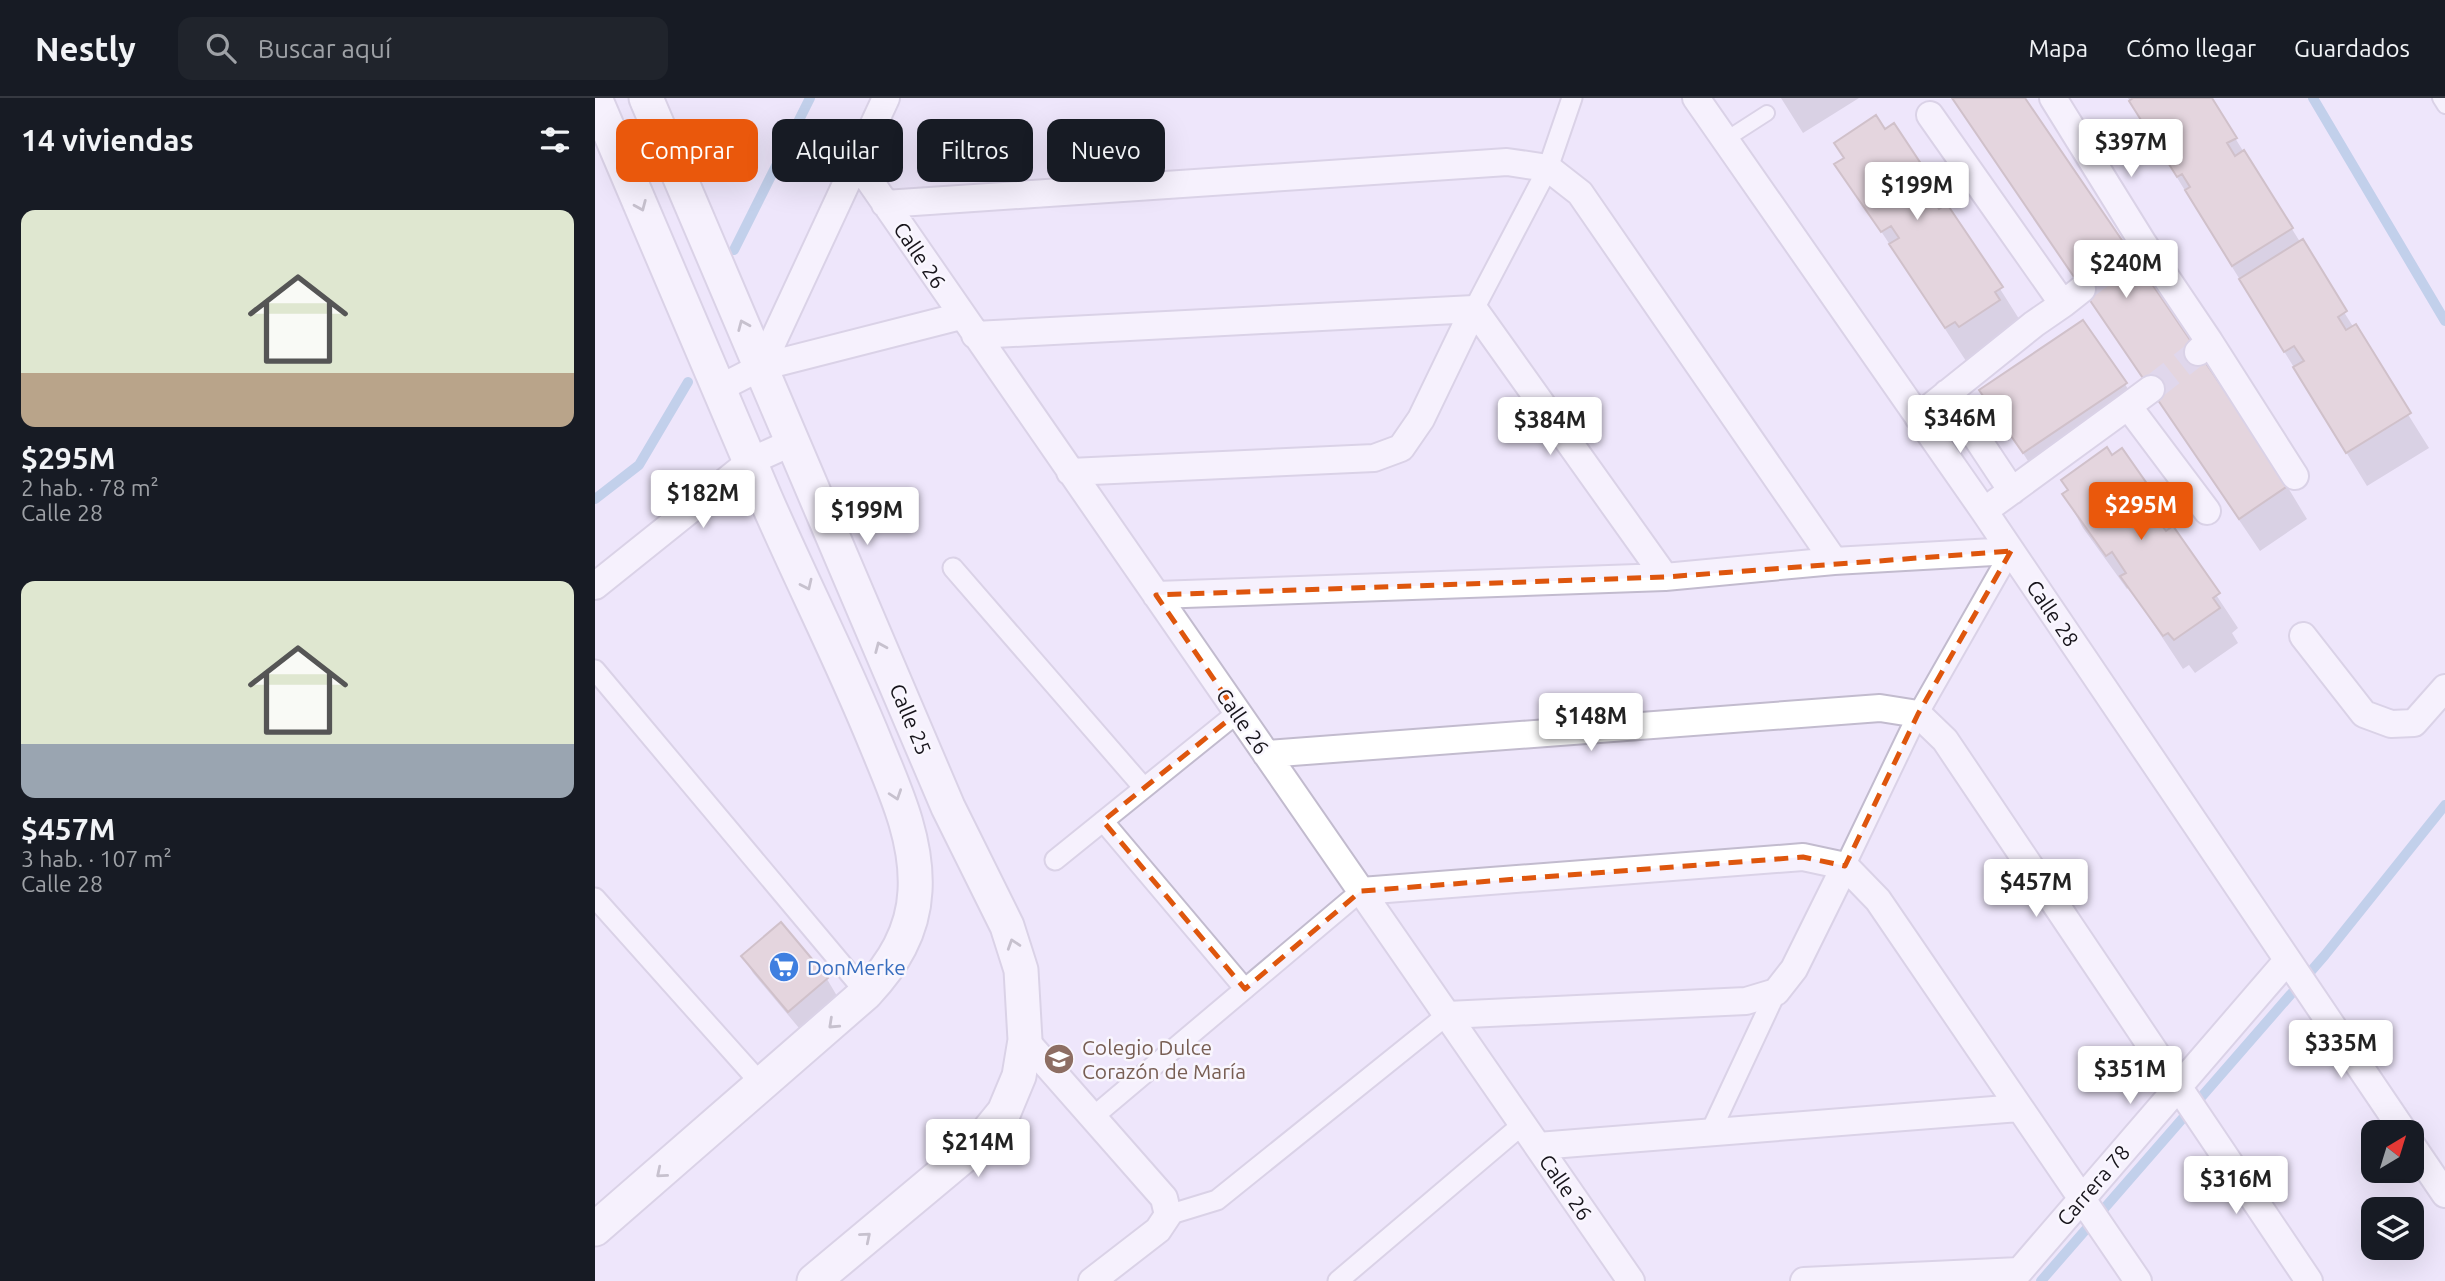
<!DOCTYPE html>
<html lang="es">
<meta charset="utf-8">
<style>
body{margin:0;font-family:Ubuntu,sans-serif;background:#20242c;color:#f1f3f6;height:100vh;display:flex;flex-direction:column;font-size:26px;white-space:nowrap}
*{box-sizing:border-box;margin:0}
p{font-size:23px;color:#9ea1a6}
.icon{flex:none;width:38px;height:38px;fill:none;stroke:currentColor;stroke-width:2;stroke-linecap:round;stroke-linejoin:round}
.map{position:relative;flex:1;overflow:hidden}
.details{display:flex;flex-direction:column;background:#171b24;width:595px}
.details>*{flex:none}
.guide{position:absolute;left:21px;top:21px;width:665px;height:63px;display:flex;gap:14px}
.needle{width:46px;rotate:38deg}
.fabs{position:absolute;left:1766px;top:1022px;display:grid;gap:14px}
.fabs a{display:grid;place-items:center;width:63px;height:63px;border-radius:14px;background:#171b24;box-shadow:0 7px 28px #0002;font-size:35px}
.price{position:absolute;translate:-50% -60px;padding:0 16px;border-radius:7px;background:#fff;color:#222;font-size:23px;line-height:46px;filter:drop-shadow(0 2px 4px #0008)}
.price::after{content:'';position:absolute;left:50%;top:42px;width:21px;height:16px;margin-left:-10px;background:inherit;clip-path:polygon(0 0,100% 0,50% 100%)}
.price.on{background:#ea580c;color:#fff}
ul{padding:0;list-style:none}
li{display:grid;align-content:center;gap:14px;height:371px;padding:0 21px}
li span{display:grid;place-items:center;height:217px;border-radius:14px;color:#555}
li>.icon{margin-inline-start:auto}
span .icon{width:126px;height:126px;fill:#fffc;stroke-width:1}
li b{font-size:30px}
h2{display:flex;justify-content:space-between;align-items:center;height:84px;padding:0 21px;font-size:30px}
.chip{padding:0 24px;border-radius:14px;background:#171b24;box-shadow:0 7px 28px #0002;font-size:24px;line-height:63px}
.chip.on{background:#ea580c;color:#fff}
header{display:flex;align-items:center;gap:42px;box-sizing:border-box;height:98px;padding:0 35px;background:#171b24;border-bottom:2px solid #363941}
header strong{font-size:33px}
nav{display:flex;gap:38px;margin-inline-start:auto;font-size:24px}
.search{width:490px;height:63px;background:#20242c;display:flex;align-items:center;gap:18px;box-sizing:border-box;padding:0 24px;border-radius:14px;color:#9ea1a6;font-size:26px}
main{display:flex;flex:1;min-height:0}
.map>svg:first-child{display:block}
.shadow{fill:#0003}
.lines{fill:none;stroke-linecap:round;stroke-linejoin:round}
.stream{stroke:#8db5d7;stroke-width:10}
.building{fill:#d8c0ba;stroke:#ab948e;stroke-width:2}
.minor-tunnel{stroke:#cec6d9;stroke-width:26;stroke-dasharray:26 13;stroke-linecap:butt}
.service-casing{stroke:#c2bbce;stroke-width:18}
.pedestrian-casing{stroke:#c2bbce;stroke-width:23}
.minor-casing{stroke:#c2bbce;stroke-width:30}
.tertiary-casing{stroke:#c2bbce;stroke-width:37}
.service{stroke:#fff;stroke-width:14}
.pedestrian{stroke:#fff;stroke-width:19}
.minor{stroke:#fff;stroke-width:26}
.tertiary{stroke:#fff;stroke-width:33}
.oneway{stroke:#979598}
.marked{fill:none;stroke:#de560d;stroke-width:5;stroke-dasharray:14 9;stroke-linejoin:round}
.labels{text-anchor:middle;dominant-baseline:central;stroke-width:5;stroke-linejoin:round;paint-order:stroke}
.street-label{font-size:21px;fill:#17141b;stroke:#f9f6fe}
.shop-label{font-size:21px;fill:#366cbe;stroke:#f9f6fe;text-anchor:start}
.education-label{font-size:21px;fill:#785e54;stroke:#f9f6fe;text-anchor:start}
</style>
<header>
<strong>Nestly</strong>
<div class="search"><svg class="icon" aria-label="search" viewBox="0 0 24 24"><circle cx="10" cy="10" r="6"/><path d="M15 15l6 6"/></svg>Buscar aquí</div>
<nav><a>Mapa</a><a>Cómo llegar</a><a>Guardados</a></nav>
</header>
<main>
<section class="details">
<h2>14 viviendas<svg class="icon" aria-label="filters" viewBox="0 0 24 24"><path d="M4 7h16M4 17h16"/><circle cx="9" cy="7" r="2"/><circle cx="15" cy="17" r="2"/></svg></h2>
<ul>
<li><span style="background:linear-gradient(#dfe7d0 75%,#b9a48a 0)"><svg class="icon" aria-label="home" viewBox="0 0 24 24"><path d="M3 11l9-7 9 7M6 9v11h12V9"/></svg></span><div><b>$295M</b><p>2 hab. · 78 m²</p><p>Calle 28</p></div></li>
<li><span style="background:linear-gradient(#dfe7d0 75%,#9aa5b1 0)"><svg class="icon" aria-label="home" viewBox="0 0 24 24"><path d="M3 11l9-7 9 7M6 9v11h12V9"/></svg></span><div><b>$457M</b><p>3 hab. · 107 m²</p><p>Calle 28</p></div></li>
</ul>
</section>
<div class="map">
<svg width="1850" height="1183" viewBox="0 0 1850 1183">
<rect width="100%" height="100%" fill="#eee6fb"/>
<path class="shadow" d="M1186,0H1264L1208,35Z
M1358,0H1428L1692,388L1712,421L1665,453Z
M1533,0H1615L1834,350L1772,388Z
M1242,66L1343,93L1426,224L1371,263Z
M1530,286L1545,312L1444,380L1387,292Z
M1526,353L1643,530L1637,535L1643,545L1600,575L1594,567L1588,571L1534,489L1532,491L1488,430L1469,396Z
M148,858L232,881L242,898L204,930L158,875Z"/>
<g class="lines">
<path class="stream" d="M1718,0L1850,223
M139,152L215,0
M0,401L44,367L93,284
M1446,1183L1730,857L1850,707"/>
</g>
<path class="building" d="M1357,0H1430L1694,387L1644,421Z
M1538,0H1617L1642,40L1632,45L1640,58L1649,52L1698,130L1637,168L1590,92L1595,89L1587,76L1582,79L1534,3Z
M1281,17L1290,31L1299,25L1344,93L1335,98L1344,111L1352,106L1408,189L1400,194L1405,202L1364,229L1360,224L1350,230L1294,146L1304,140L1296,128L1286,134L1239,66L1249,60L1239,45Z
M1708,141L1752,213L1743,219L1751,232L1761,226L1816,315L1751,355L1698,269L1709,263L1699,248L1689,254L1644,181Z
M1488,222L1532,285L1428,355L1384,292Z
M1512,349L1517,357L1527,350L1574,417L1564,424L1571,433L1578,428L1625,495L1618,500L1625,510L1579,542L1573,535L1568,538L1525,478L1531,475L1517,454L1511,458L1467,396L1473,392L1466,382Z
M186,824L233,880L193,914L146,858Z"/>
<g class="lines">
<path class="minor-tunnel" d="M1487,191L1536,155
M1556,291L1603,254"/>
<g class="service-casing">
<path id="service" d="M1845,0L1850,8
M1130,42L1172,15"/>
</g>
<g class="pedestrian-casing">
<path id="pedestrian" d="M879,211L953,70L977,0
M358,470L549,690
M0,572L271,895
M508,723L650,891
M460,762L642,615
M1250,768L1323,616L1416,453
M0,800L168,988
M498,1019L766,793
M1115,1035L1181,894
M573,1117L622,1102L852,917
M743,1183L928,1026"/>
</g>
<g class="minor-casing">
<path id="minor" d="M1101,0L1389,413L1809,1034
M1458,0L1548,145L1536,155
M261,63L1036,1183
M290,106L912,64L953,70L985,95L1239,463
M1548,145L1614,243
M1468,206L1487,191
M879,211L1070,479
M380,237L879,211
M1603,254L1614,243L1700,378
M166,269L291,0
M123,291L166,269L366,218
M1352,295L1417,393
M1533,308L1556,291
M1323,319L1439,226L1468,206L1335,17
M475,374L779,360L806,350L826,321L879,211
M1389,413L1533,308L1612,413
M0,488L156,363L198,344
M561,497L1070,479L1239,463L1416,453
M1708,538L1769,616L1796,626L1819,625L1850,590
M671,656L1285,610L1323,616L1350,642L1714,1183
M766,793L1208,759L1250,768L1283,802L1543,1183
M852,917L1151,903L1181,894L1199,871L1250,768
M430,942L569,1100L573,1117L563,1132L497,1183
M1816,1046L1850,1096
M943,1048L1424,1010
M1209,1183L1424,1173
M1416,1183L1691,864"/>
</g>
<g class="tertiary-casing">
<path id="tertiary" d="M51,0L353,709L412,828L426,872L430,942L424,978L409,1014L383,1046L219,1183
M0,1131L271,895C298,866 318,834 320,793C323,742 300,692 281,646C247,562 206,482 170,399C114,266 57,133 0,0"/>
</g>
<use href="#service" class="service"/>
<use href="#pedestrian" class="pedestrian"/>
<use href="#minor" class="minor"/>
<use href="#tertiary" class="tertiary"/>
</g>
<defs><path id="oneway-chevron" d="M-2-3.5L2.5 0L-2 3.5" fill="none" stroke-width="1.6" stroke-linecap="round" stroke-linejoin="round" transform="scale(1.75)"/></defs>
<g class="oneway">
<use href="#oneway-chevron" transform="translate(46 108) rotate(67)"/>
<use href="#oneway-chevron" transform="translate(148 227) rotate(-113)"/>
<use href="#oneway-chevron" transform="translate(212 487) rotate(65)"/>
<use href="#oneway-chevron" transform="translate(285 549) rotate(-113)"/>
<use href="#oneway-chevron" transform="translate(301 697) rotate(71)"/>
<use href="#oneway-chevron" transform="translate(418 846) rotate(-108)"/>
<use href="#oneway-chevron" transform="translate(238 926) rotate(137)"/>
<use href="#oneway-chevron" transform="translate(66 1075) rotate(140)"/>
<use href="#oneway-chevron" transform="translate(271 1139) rotate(-40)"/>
</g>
<path d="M0 0H1850V1183H0ZM1416,453L1323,616L1250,768L1208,759L766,793L650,891L508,723L642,615L561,497L1070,479Z" fill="#eee6fb" fill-opacity=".55" fill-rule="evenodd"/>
<path class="marked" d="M1416,453L1323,616L1250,768L1208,759L766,793L650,891L508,723L642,615L561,497L1070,479Z"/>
<defs>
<g id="supermarket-disc" transform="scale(1.575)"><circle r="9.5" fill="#3f7fe0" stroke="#f9f6fe"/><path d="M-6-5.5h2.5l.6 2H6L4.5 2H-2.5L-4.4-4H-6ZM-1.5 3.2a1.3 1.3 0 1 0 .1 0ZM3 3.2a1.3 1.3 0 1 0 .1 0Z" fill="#fff"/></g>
<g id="school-disc" transform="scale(1.575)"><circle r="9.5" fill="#8d6e63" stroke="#f9f6fe"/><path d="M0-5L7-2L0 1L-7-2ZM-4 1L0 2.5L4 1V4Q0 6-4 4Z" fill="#fff"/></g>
</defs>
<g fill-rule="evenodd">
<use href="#supermarket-disc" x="189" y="869"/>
<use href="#school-disc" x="464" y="961"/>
</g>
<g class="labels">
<g class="street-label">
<text transform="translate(325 157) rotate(56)">Calle 26</text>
<text transform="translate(1458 515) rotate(56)">Calle 28</text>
<text transform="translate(316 621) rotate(67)">Calle 25</text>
<text transform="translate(648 623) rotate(55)">Calle 26</text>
<text transform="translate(1498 1087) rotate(-49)">Carrera 78</text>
<text transform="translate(971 1089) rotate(55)">Calle 26</text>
</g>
<g class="shop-label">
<text x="212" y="869">DonMerke</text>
</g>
<g class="education-label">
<text x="487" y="949">Colegio Dulce<tspan x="487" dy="24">Corazón de María</tspan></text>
</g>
</g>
</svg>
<div class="fabs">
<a><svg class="needle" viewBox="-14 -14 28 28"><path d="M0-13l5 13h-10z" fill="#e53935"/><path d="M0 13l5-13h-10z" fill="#9ea1a6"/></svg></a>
<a><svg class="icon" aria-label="layers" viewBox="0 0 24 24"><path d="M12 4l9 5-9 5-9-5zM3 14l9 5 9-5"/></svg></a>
</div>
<b class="price" style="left:1536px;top:81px">$397M</b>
<b class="price" style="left:1322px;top:124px">$199M</b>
<b class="price" style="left:1531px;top:202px">$240M</b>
<b class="price" style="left:1365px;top:357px">$346M</b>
<b class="price" style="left:955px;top:359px">$384M</b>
<b class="price" style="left:108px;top:432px">$182M</b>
<b class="price on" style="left:1546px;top:444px">$295M</b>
<b class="price" style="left:272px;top:449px">$199M</b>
<b class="price" style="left:996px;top:655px">$148M</b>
<b class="price" style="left:1441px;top:821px">$457M</b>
<b class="price" style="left:1746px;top:982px">$335M</b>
<b class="price" style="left:1535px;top:1008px">$351M</b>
<b class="price" style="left:383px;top:1081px">$214M</b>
<b class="price" style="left:1641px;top:1118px">$316M</b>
<div class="guide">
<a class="chip on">Comprar</a>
<a class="chip">Alquilar</a>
<a class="chip">Filtros</a>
<a class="chip">Nuevo</a>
</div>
</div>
</main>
